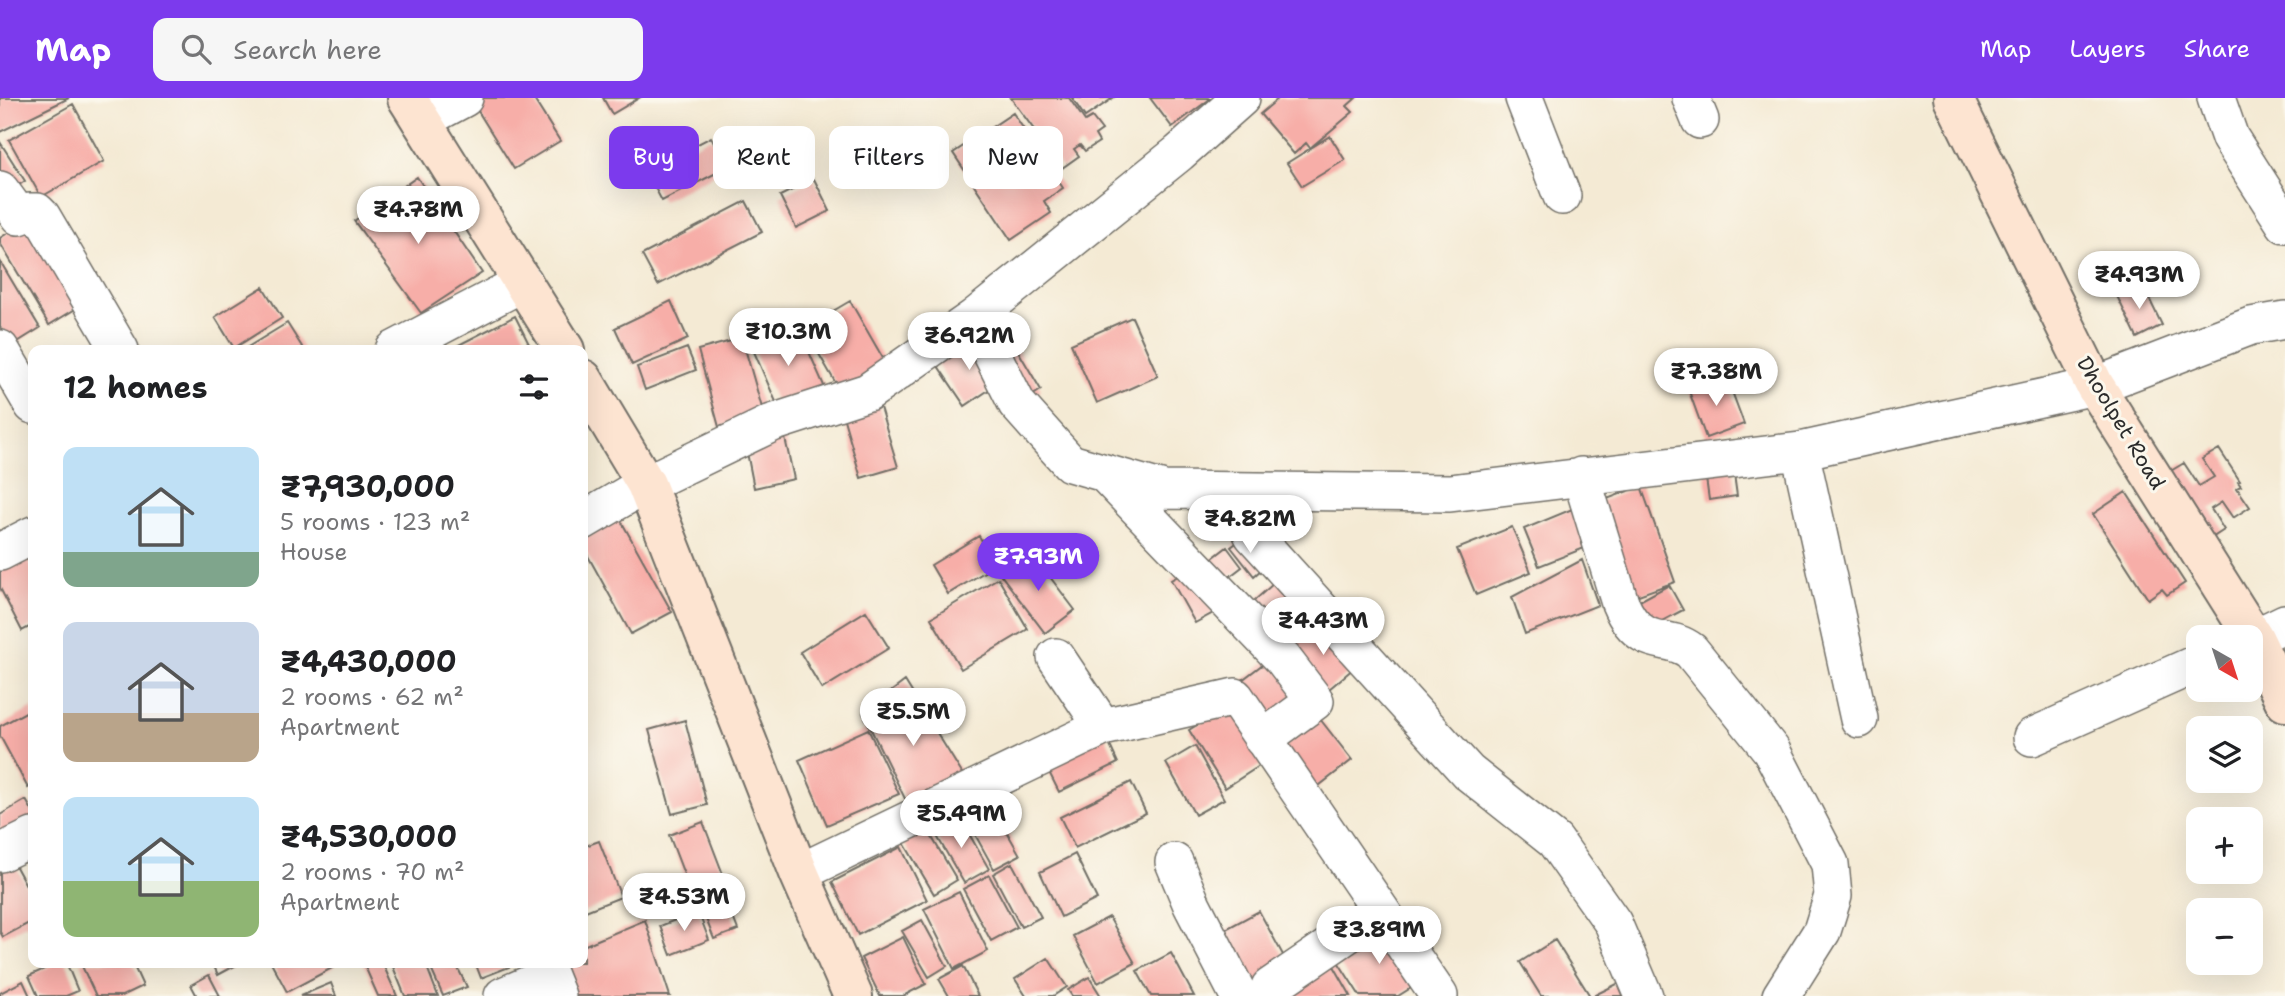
<!DOCTYPE html>
<meta charset="utf-8">
<style>
body{margin:0;font-family:"Shantell Sans",sans-serif;background:#f6f6f6;color:#202124;height:100vh;display:flex;flex-direction:column;font-size:26px;white-space:nowrap}
*{box-sizing:border-box;margin:0}
p{font-size:23px;color:#757577}
.icon{flex:none;width:38px;height:38px;fill:none;stroke:currentColor;stroke-width:2;stroke-linecap:round;stroke-linejoin:round}
.map{position:relative;flex:1;overflow:hidden}
.sheet{position:absolute;left:28px;top:247px;width:560px;height:623px;display:flex;flex-direction:column;background:#fff;border-radius:14px;box-shadow:0 7px 28px #0002}
.sheet>*{flex:none}
.guide{position:absolute;left:609px;top:28px;width:665px;height:63px;display:flex;gap:14px}
.needle{width:46px;rotate:141deg}
.fabs{position:absolute;left:2186px;top:527px;display:grid;gap:14px}
.fabs a{display:grid;place-items:center;width:77px;height:77px;border-radius:14px;background:#fff;box-shadow:0 7px 28px #0002;font-size:35px}
.price{position:absolute;translate:-50% -60px;padding:0 16px;border-radius:24px;background:#fff;color:#222;font-size:23px;line-height:46px;filter:drop-shadow(0 2px 4px #0008)}
.price::after{content:'';position:absolute;left:50%;top:42px;width:21px;height:16px;margin-left:-10px;background:inherit;clip-path:polygon(0 0,100% 0,50% 100%)}
.price.on{background:#7c3aed;color:#fff}
ul{padding:0;list-style:none}
li{display:flex;align-items:center;gap:21px;height:175px;padding:0 35px}
li span{display:grid;place-items:center;flex:none;width:196px;height:140px;border-radius:14px;color:#555}
li>.icon{margin-inline-start:auto}
span .icon{width:84px;height:84px;fill:#fffc;stroke-width:1}
li b{font-size:30px}
h2{display:flex;justify-content:space-between;align-items:center;height:84px;padding:0 35px;font-size:30px}
.chip{padding:0 24px;border-radius:14px;background:#fff;box-shadow:0 7px 28px #0002;font-size:24px;line-height:63px}
.chip.on{background:#7c3aed;color:#fff}
header{display:flex;align-items:center;gap:42px;box-sizing:border-box;height:98px;padding:0 35px;background:#7c3aed;color:#fff}
header strong{font-size:33px}
nav{display:flex;gap:38px;margin-inline-start:auto;font-size:24px}
.search{width:490px;height:63px;background:#f6f6f6;display:flex;align-items:center;gap:18px;box-sizing:border-box;padding:0 24px;border-radius:14px;color:#757577;font-size:26px}
.map>svg:first-child{display:block}
.building{fill:#f7aea8}
.lines{fill:none;stroke-linecap:round;stroke-linejoin:round}
.street-casing{stroke:#716e66;stroke-width:40}
.secondary-casing{stroke:#716e66;stroke-width:42}
.street{stroke:#fff;stroke-width:37}
.secondary{stroke:#fde4d1;stroke-width:38}
.labels{text-anchor:middle;dominant-baseline:central;stroke-width:6;stroke-linejoin:round;paint-order:stroke}
.street-label{font-size:21px;fill:#2b2b2b;stroke:#fbf7ec}
</style>
<header>
<strong>Map</strong>
<div class="search"><svg class="icon" aria-label="search" viewBox="0 0 24 24"><circle cx="10" cy="10" r="6"/><path d="M15 15l6 6"/></svg>Search here</div>
<nav><a>Map</a><a>Layers</a><a>Share</a></nav>
</header>
<div class="map">
<svg width="2285" height="898" viewBox="0 0 2285 898">
<rect width="100%" height="100%" fill="#fbf7ec"/>
<filter id="ink" filterUnits="userSpaceOnUse"><feTurbulence type="fractalNoise" baseFrequency=".0143" numOctaves="2"/><feDisplacementMap in="SourceGraphic" scale="14" xChannelSelector="R" yChannelSelector="G"/><feConvolveMatrix kernelMatrix="1 2 1 2 8 2 1 2 1" color-interpolation-filters="sRGB"/></filter>
<filter id="wash" filterUnits="userSpaceOnUse"><feTurbulence type="fractalNoise" baseFrequency=".00686" numOctaves="4" result="noise"/><feDisplacementMap in="SourceGraphic" scale="28" xChannelSelector="R" yChannelSelector="G"/><feGaussianBlur stdDeviation="1.57" result="paint"/><feColorMatrix in="noise" values="0 0 0 0 0 0 0 0 0 0 0 0 0 0 0 0 0 1.4 0 .05"/><feComposite in="paint" operator="in"/></filter>
<g filter="url(#wash)">
<rect width="100%" height="100%" fill="#f4ead4"/>
<g id="blocks">
<path class="building" d="M0,0H69L0,34Z
M481,0H533L560,43L514,71L473,5Z
M603,0H639L612,16Z
M1011,0H1069L1085,23L1092,19L1102,32L1095,37L1099,44L1085,53L1080,47L1074,51L1079,58L1062,70Z
M1072,0H1113L1085,19Z
M1150,0H1208L1210,1L1172,29Z
M1279,0H1356L1347,8L1353,14L1310,50L1306,45L1294,56L1260,16Z
M73,6L104,63L41,99L9,42Z
M1013,15L1063,90L1044,103L1051,115L1011,142L953,55Z
M790,35L805,62L769,83L753,56Z
M1330,38L1345,62L1302,88L1287,65Z
M711,39L726,70L662,103L646,73Z
M0,44L25,83L5,96L0,87Z
M417,79L482,175L421,215L354,123Z
M814,81L830,113L796,130L780,98Z
M746,103L762,134L658,187L642,157Z
M25,124L77,210L49,227L0,145V140Z
M0,163L40,230L11,248L0,229Z
M2142,186L2162,227L2137,240L2117,198Z
M263,189L282,220L234,250L215,219Z
M671,203L688,241L632,267L615,230Z
M850,203L888,269L842,296L804,230Z
M515,218L532,252H449Z
M1132,219L1158,278L1097,305L1071,246Z
M794,220L829,299L783,320L748,240Z
M287,225L304,252H243Z
M1004,229L1041,292L1022,304L984,240Z
M742,240L764,317L719,329L698,252Z
M974,240L1002,283L965,308L936,265Z
M687,250L696,272L645,292L637,269Z
M1727,280L1744,326L1706,340L1689,293Z
M879,306L898,369L861,380L843,318Z
M783,331L794,381L754,390L744,339Z
M2219,351L2240,383L2238,384L2241,388L2237,390L2250,409L2233,420L2222,404L2211,411L2224,432L2207,443L2164,377L2184,365L2199,388L2214,379L2202,361Z
M1733,369L1737,398L1709,402L1705,373Z
M1641,388L1675,484L1633,499L1599,404Z
M2126,394L2185,485L2167,497L2162,491L2148,501L2093,416Z
M1577,409L1592,447L1539,468L1524,431Z
M620,421L672,514L631,536L583,449V442Z
M1512,429L1531,474L1476,497L1457,451Z
M1247,437L1269,465L1254,478L1231,449Z
M979,438L996,467L948,496L931,467Z
M21,448L33,472V527L22,533L0,490V459Z
M1227,449L1242,469L1216,489L1201,469Z
M1031,454L1075,512L1045,535L1001,477Z
M1582,462L1598,507L1525,536L1512,499Z
M1189,472L1213,515L1195,525L1171,482Z
M1282,478L1302,500L1266,531L1247,509Z
M998,480L1028,531L961,571L931,520Z
M1669,487L1683,512L1647,531L1634,506Z
M866,513L889,550L822,591L800,554Z
M1324,523L1360,565L1323,596L1287,553Z
M1271,560L1303,602L1265,631L1233,589Z
M905,583L968,685L911,713L863,615Z
M1231,606L1267,663L1225,690L1189,632Z
M33,610V687L28,690L0,638V628Z
M1320,621L1352,662L1311,694L1278,653Z
M685,622L707,707L672,716L649,632Z
M868,631L899,696L827,727L799,662Z
M1105,637L1118,665L1059,694L1045,666Z
M1195,648L1224,701L1195,717L1166,665Z
M1131,684L1146,715L1075,750L1060,719Z
M987,699L1020,757L994,771L962,713Z
M26,702L33,714V727L6,743L0,732V717Z
M959,718L989,771L964,785L934,733Z
M703,724L729,792L695,805L669,737Z
M927,731L957,782L934,796L904,745Z
M599,743L621,799L583,814V749Z
M901,749L927,802L858,837L832,784Z
M9,756L33,800V823L3,839L0,834V761Z
M1075,756L1097,801L1061,819L1040,774Z
M1012,765L1041,819L1021,829L993,776Z
M989,777L1017,829L991,843L963,791Z
M959,794L988,853L954,871L924,811Z
M725,799L738,832L714,841L701,808Z
M698,813L709,842L671,857L660,828Z
M1259,813L1289,868L1243,894L1213,838Z
M1109,819L1135,865L1098,885L1073,838Z
M645,822L670,898H569L556,864H583V848Z
M922,822L947,868L929,879L902,833Z
M1386,826L1422,883L1398,898H1360L1335,859Z
M903,839L926,886L903,898H880L861,860Z
M1555,842L1590,898H1541L1520,864Z
M1171,855L1194,898H1151L1137,873Z
M1048,860L1067,889L1053,898H1026L1015,881Z
M59,864H66L78,893L66,898H38L29,878Z
M80,864H132L143,888L122,898H96Z
M212,864H242L218,877Z
M271,864H332L334,869L287,894Z
M363,864H382L397,898H378Z
M391,864H425L438,898H405Z
M428,864H455L467,889L443,898Z
M475,864H519V865L481,880Z
M963,868L978,898H949L939,881Z
M1334,868L1351,898H1281Z
M209,877L220,898H197L191,887Z
M1089,879L1101,898H1072L1068,892Z
M1629,880L1638,898H1593Z
M23,883L30,898H0V895Z
M331,885L336,898H300Z"/>
</g>
</g>
<g filter="url(#ink)">
<use href="#blocks" fill-opacity="0" stroke="#716e66" stroke-width="2"/>
<g class="lines">
<g class="street-casing">
<path id="street" d="M1524,0L1562,98
M1691,0L1700,22
M2216,0L2230,40L2285,126
M421,23L464,0
M0,92L19,118L30,114H37L42,119L120,252
M974,220L1017,306L1070,365L1164,392L1450,395L1800,353L2095,288L2251,228L2285,222
M0,251L33,307
M394,252L524,184
M1800,353L1859,621
M1106,377L1283,561L1315,603L1263,641
M1581,378L1620,505C1625,517 1632,529 1644,536C1659,545 1674,540 1691,553L1771,652L1830,766L1833,798L1822,833L1781,898
M1231,393L1253,437L1468,674L1555,743L1613,825L1644,898
M583,423L646,386L772,325L868,294L974,220L1179,55L1241,0
M0,454L33,437
M2250,542L2285,525
M1103,629L1235,599L1439,898
M2032,639L2198,565
M0,755L33,739
M1174,764L1192,807L1239,898
M799,775L1103,629L1056,559
M1270,889L1380,814
M503,898L549,878L557,898"/>
</g>
<g class="secondary-casing">
<path id="secondary" d="M407,0L565,252
M1953,0L2095,288L2254,540L2285,604
M583,281L646,386L799,775L853,898"/>
</g>
<use href="#street" class="street"/>
<use href="#secondary" class="secondary"/>
</g>
</g>
<g class="labels">
<g class="street-label">
<text transform="translate(2121 325) rotate(59)">Dhoolpet Road</text>
</g>
</g>
</svg>
<div class="fabs">
<a><svg class="needle" viewBox="-14 -14 28 28"><path d="M0-13l5 13h-10z" fill="#e53935"/><path d="M0 13l5-13h-10z" fill="#757577"/></svg></a>
<a><svg class="icon" aria-label="layers" viewBox="0 0 24 24"><path d="M12 4l9 5-9 5-9-5zM3 14l9 5 9-5"/></svg></a>
<a>+</a>
<a>−</a>
</div>
<b class="price" style="left:418px;top:148px">₹4.78M</b>
<b class="price" style="left:2139px;top:213px">₹4.93M</b>
<b class="price" style="left:788px;top:270px">₹10.3M</b>
<b class="price" style="left:969px;top:274px">₹6.92M</b>
<b class="price" style="left:1716px;top:310px">₹7.38M</b>
<b class="price" style="left:1250px;top:457px">₹4.82M</b>
<b class="price on" style="left:1038px;top:495px">₹7.93M</b>
<b class="price" style="left:1323px;top:559px">₹4.43M</b>
<b class="price" style="left:913px;top:650px">₹5.5M</b>
<b class="price" style="left:961px;top:752px">₹5.49M</b>
<b class="price" style="left:684px;top:835px">₹4.53M</b>
<b class="price" style="left:1379px;top:868px">₹3.89M</b>
<div class="guide">
<a class="chip on">Buy</a>
<a class="chip">Rent</a>
<a class="chip">Filters</a>
<a class="chip">New</a>
</div>
<section class="sheet">
<h2>12 homes<svg class="icon" aria-label="filters" viewBox="0 0 24 24"><path d="M4 7h16M4 17h16"/><circle cx="9" cy="7" r="2"/><circle cx="15" cy="17" r="2"/></svg></h2>
<ul>
<li><span style="background:linear-gradient(#bfe0f5 75%,#7fa58c 0)"><svg class="icon" aria-label="home" viewBox="0 0 24 24"><path d="M3 11l9-7 9 7M6 9v11h12V9"/></svg></span><div><b>₹7,930,000</b><p>5 rooms · 123 m²</p><p>House</p></div></li>
<li><span style="background:linear-gradient(#c9d6e8 65%,#b9a48a 0)"><svg class="icon" aria-label="home" viewBox="0 0 24 24"><path d="M3 11l9-7 9 7M6 9v11h12V9"/></svg></span><div><b>₹4,430,000</b><p>2 rooms · 62 m²</p><p>Apartment</p></div></li>
<li><span style="background:linear-gradient(#bfe0f5 60%,#8fb573 0)"><svg class="icon" aria-label="home" viewBox="0 0 24 24"><path d="M3 11l9-7 9 7M6 9v11h12V9"/></svg></span><div><b>₹4,530,000</b><p>2 rooms · 70 m²</p><p>Apartment</p></div></li>
</ul>
</section>
</div>
